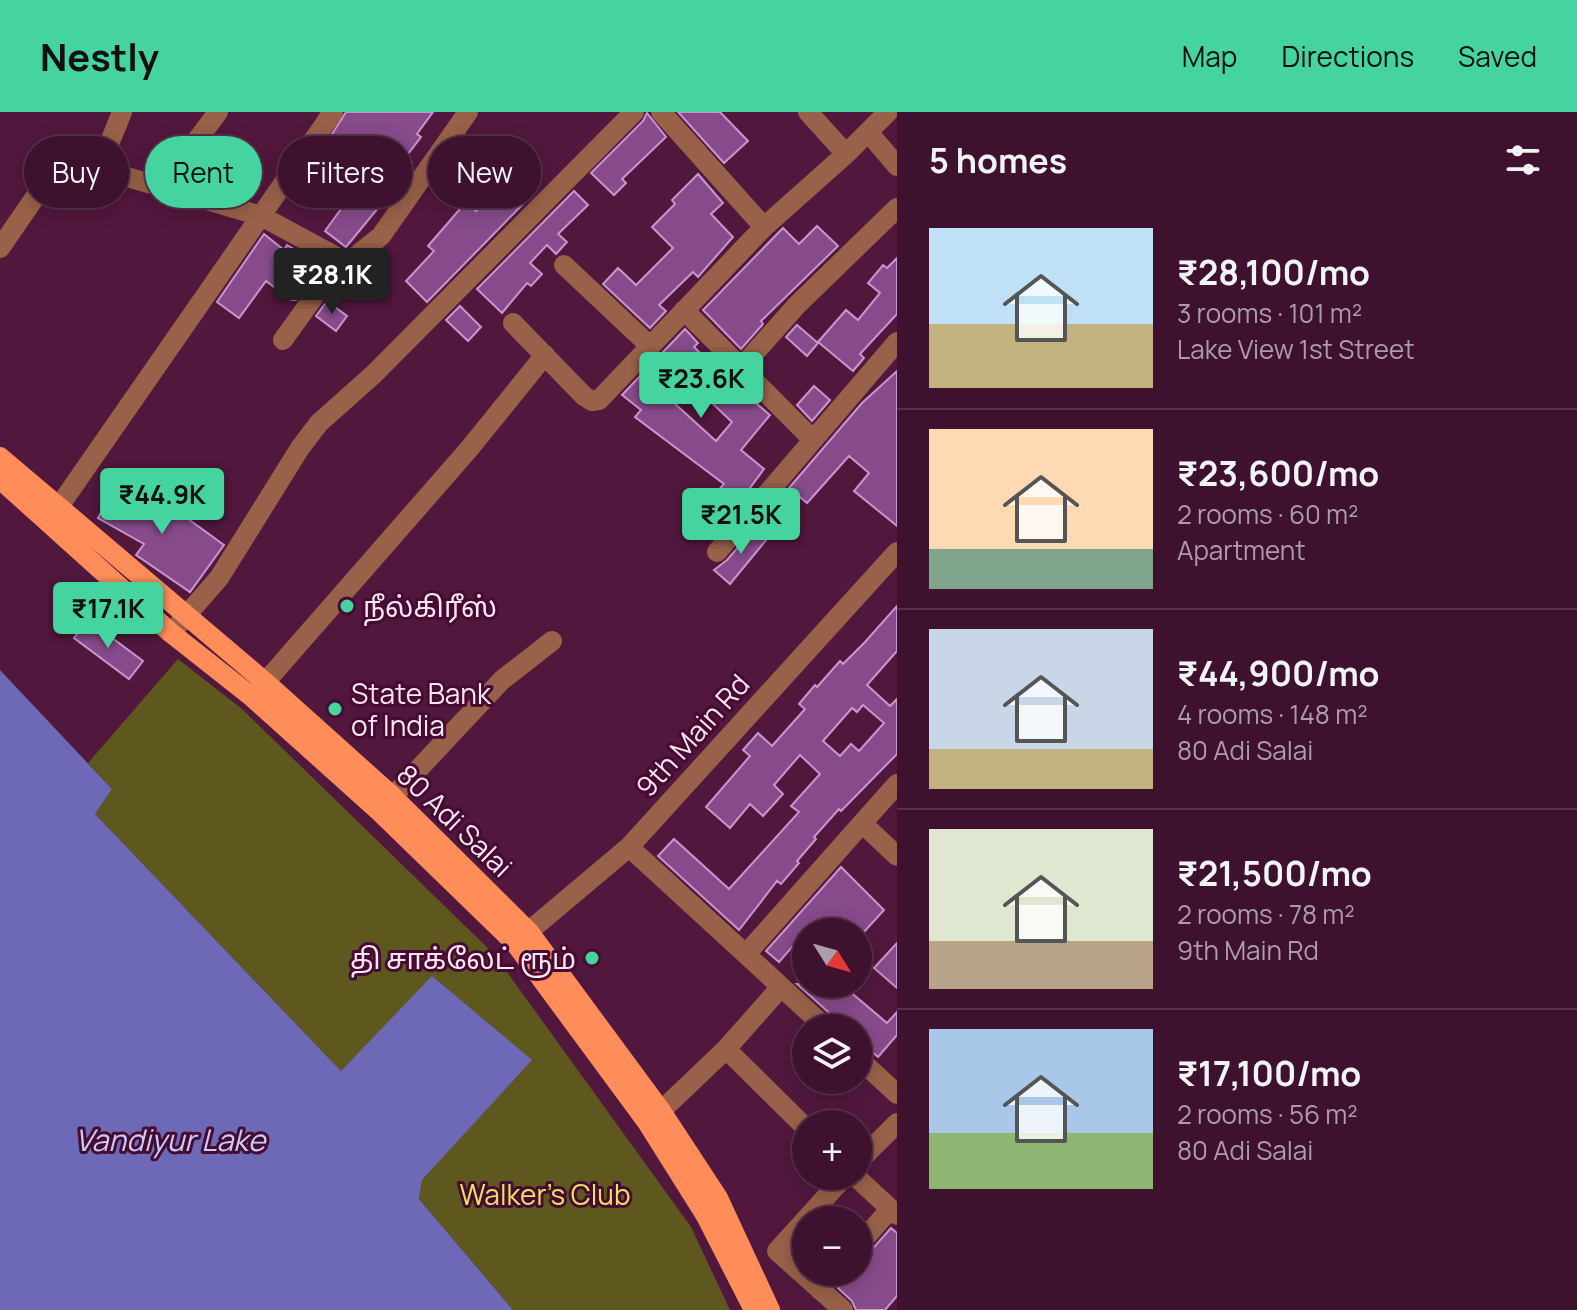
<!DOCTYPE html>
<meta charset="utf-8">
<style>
body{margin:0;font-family:Manrope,"Noto Sans Tamil",sans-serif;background:#491f3a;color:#f1f3f6;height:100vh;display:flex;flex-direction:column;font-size:30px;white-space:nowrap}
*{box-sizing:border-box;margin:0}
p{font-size:26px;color:#ad9daa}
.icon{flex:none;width:44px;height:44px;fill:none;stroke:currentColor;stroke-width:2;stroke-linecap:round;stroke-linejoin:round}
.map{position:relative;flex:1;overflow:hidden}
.panel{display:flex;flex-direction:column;background:#3e112e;width:680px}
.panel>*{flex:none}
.hud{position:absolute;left:24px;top:24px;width:752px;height:72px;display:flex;gap:16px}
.needle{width:52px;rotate:127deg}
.fabs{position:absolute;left:792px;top:806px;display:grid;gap:16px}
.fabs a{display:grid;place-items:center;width:80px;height:80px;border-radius:50%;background:#3e112e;box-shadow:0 4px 20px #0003,0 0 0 2px #57314a;font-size:40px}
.price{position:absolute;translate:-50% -68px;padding:0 18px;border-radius:8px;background:#45d49f;color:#111;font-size:26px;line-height:52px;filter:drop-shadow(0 2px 4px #0008)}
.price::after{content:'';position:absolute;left:50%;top:48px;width:24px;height:18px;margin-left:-12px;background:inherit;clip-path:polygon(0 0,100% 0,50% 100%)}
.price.on{background:#222;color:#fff}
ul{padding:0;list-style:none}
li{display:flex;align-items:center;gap:24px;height:200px;padding:0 32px}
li+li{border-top:2px solid #57314a}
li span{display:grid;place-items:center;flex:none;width:224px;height:160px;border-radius:0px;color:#555}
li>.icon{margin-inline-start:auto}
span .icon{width:96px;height:96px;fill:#fffc;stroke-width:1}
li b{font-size:34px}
h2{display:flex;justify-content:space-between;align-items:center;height:96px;padding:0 32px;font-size:34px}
.tag{padding:0 28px;border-radius:36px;background:#3e112e;box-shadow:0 4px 20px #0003,0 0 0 2px #57314a;font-size:28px;line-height:72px}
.tag.on{background:#45d49f;color:#111}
header{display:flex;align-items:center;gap:48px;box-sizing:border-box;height:112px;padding:0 40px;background:#45d49f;color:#111}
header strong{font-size:38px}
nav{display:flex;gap:44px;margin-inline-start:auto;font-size:28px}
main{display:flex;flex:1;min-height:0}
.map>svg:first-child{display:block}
.green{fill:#5e581e}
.water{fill:#6d69b7}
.building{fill:#874b8c;stroke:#ca95ce;stroke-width:2;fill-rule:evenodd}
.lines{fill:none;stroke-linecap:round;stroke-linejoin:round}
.minor{stroke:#996149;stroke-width:20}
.major{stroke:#fe8d5a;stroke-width:20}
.poi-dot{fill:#45d49f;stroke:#460b33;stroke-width:3}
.labels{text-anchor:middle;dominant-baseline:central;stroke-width:6;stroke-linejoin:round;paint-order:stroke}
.poi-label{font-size:28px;fill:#fce5f2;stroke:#460b33;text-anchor:start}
.street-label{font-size:28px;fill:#fce5f2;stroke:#460b33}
.park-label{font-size:28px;fill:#ede160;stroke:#460b33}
.water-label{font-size:30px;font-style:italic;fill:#cacbf7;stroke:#460b33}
</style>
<header>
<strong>Nestly</strong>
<nav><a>Map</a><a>Directions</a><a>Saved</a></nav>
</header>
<main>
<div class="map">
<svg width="897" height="1198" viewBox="0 0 897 1198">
<rect width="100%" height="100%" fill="#52173d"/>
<path class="green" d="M178,547L242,597L494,842L691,1115L730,1198H513L419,1087L422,1068L531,948L375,926L341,959L95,702L112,677L88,651Z"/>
<path class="water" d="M0,558L112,677L95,702L341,959L432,864L532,948L422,1068L419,1087L513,1198H0Z"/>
<path class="building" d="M346,0H433L417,22L421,25L405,46L412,51L397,71L348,34L332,55L318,44Z
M678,0H720L748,29L724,51Z
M647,1L666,25L622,67L626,71L614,83L591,61L643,9Z
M512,42L540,69L528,81L531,84L427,190L406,169L434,139L428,134L466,90L476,99L500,73L492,65Z
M698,62L723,91L711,102L733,125L698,165L693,160L659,193L666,199L650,216L603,172L618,156L636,173L673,136L652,115L675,92L672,88Z
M345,69L379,95L346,135L325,119L341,97L330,88Z
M574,79L588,93L558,122L567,130L556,142L547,133L530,151L542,162L531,174L527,171L502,201L477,177Z
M817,114L838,134L761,209L763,212L741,237L703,198L783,116L799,132Z
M264,122L284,138L287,133L320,152L296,188H291L266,169L239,206L217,190Z
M897,146V202L860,242L864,246L853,259L818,230L846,198L858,208L880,181L868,171L883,153L887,156Z
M327,189L347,204L336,219L316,204Z
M460,194L481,215L468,229L446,208Z
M797,213L818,231L807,244L786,225Z
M685,217L698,231L694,235L717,258L770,303L741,338L764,357L718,419L698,402L724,372L635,305L641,298L622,283ZM692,272L732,310L716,329L674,291Z
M897,259V414L854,379L869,361L849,344L807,391L789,376L862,291Z
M814,274L830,288L812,309L797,293Z
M119,369L171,398L173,396L224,433L190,480L136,443L144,432L98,406Z
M755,416L767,427L730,472L714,458L727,448Z
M897,494V539L867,573L890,594L897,587V642L841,699L839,697L814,725L816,727L797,749L799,751L781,772L777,769L739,818L658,744L674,727L729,777L799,700L791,694L820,662L800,643L774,673L783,682L763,704L750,692L730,716L706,695L750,644L743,638L758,621L772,634L805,597L799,592L815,573L817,575L840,549L843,552L865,530ZM863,593L884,611L859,639L851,632L840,644L823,629L852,596L857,600Z
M88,508L143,549L129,567L74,526Z
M841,755L884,798L864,820H838L831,814L825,820H806V833L799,827L779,850L766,839Z
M897,831V876L874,856Z
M797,872H841L887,911L897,900V923L878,945L858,927V916H846Z
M891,1116L897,1121V1184L885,1198H856L852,1189L838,1176L848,1160H858V1147L868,1142Z"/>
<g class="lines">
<path class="minor" d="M661,0L764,115
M808,0L846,42
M868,20L897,54
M99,57L122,0
M162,75L218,0
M0,136L49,65L58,61L99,57L162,75L261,104L348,151
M564,153L650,234
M684,198L813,328
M513,211L584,284L592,289L599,288L764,115L846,42L888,0
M283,228L326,168L381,124L468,0
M741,256L797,193L897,96
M49,406L58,396L333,0
M717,440L897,230
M171,521L219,466L300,336L319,311L374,262L634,0
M255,582L469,337L545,243
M381,697L502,568L552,529
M862,711L897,744
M629,735L826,916
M515,831L629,735L897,440
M747,841L897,672
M726,937L806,1016
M858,946L897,982
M661,999L726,937L781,875
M858,1050L897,1011
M855,1064L897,1103
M858,1134L890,1097
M820,1178L835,1160
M843,1198L777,1139L845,1064"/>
<path class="major" d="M0,345L265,570L391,683L529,820L661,999L718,1086L770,1198
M0,367L171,521L252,585L379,699L515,831L647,1010L706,1104L754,1198"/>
</g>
<g class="poi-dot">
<circle cx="347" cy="494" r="8"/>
<circle cx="335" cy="597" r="8"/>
<circle cx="592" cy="846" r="8"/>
</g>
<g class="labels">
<g class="poi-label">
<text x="363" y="494">நீல்கிரீஸ்</text>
<text x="351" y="581">State Bank<tspan x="351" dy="32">of India</tspan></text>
<text x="576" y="846" text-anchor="end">தி சாக்லேட் ரூம்</text>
</g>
<g class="street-label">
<text transform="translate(692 623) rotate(-48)">9th Main Rd</text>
<text transform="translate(455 708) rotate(44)">80 Adi Salai</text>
</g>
<g class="park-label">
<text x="545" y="1082">Walker's Club</text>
</g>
<g class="water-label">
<text x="170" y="1027">Vandiyur Lake</text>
</g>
</g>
</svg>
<div class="fabs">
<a><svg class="needle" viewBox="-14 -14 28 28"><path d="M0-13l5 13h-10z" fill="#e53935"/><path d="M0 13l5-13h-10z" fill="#ad9daa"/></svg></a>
<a><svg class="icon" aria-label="layers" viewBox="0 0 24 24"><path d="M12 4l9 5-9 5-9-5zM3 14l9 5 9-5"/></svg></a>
<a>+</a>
<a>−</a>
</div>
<b class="price on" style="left:332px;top:204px">₹28.1K</b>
<b class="price" style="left:701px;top:308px">₹23.6K</b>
<b class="price" style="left:162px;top:424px">₹44.9K</b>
<b class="price" style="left:741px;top:444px">₹21.5K</b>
<b class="price" style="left:108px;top:538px">₹17.1K</b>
<div class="hud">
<a class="tag">Buy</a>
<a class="tag on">Rent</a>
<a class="tag">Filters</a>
<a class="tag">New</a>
</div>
</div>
<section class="panel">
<h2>5 homes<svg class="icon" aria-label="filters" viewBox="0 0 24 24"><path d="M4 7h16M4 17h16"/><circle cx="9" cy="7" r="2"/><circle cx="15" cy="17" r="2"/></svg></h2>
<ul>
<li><span style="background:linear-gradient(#bfe0f5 60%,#c2b280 0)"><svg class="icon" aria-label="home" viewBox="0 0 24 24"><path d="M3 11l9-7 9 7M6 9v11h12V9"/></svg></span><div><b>₹28,100/mo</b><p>3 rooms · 101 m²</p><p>Lake View 1st Street</p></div></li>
<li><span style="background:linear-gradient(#ffd9b3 75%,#7fa58c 0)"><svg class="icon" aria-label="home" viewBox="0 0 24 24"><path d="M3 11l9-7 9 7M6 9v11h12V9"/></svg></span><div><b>₹23,600/mo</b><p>2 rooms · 60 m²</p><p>Apartment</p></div></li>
<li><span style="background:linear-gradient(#c9d6e8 75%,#c2b280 0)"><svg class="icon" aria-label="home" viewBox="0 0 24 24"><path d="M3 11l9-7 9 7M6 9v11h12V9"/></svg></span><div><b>₹44,900/mo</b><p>4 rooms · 148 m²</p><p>80 Adi Salai</p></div></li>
<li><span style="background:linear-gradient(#dfe7d0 70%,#b9a48a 0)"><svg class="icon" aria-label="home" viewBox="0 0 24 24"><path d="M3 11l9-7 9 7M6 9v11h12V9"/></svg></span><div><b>₹21,500/mo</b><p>2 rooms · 78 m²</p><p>9th Main Rd</p></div></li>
<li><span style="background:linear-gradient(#a9c7e8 65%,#8fb573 0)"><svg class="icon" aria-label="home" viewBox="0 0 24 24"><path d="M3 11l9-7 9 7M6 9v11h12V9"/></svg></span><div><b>₹17,100/mo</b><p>2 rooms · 56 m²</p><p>80 Adi Salai</p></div></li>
</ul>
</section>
</main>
